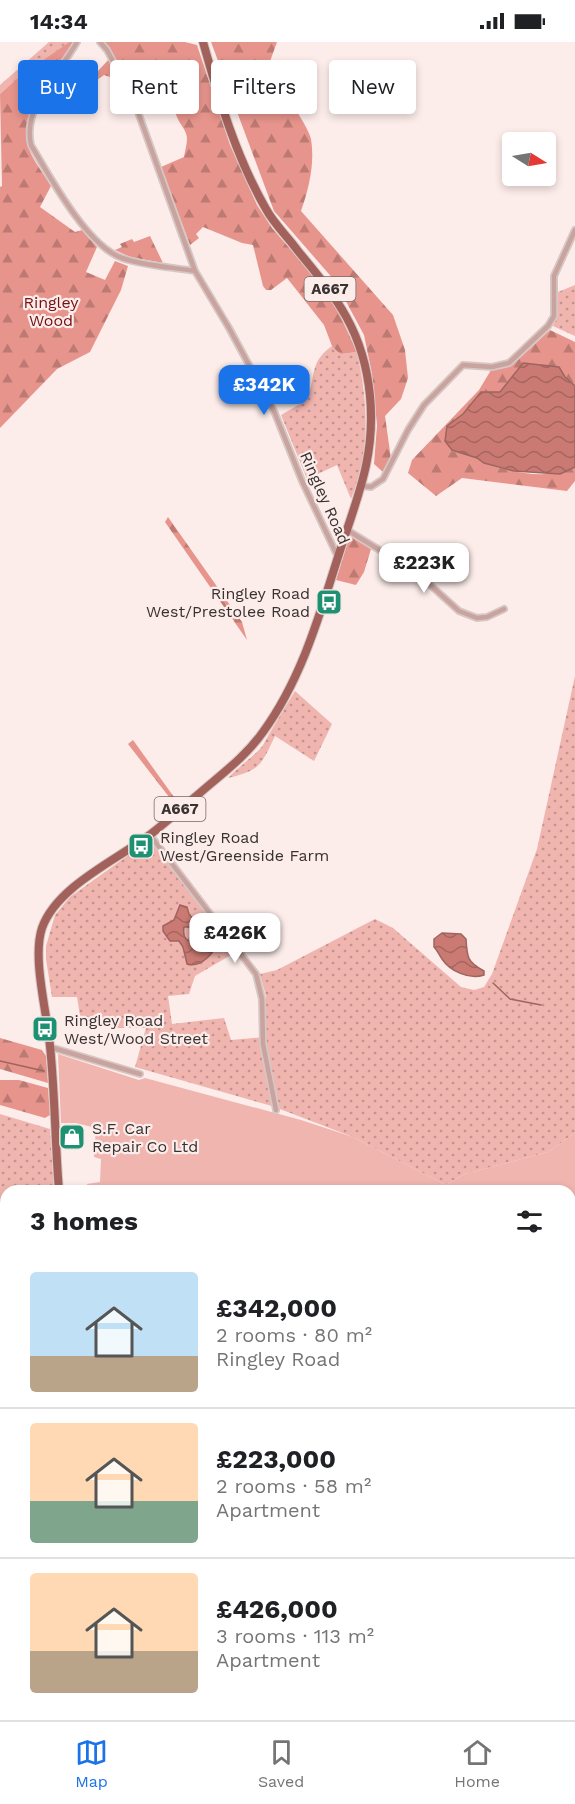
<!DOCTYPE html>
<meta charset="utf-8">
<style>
body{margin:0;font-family:"Work Sans",sans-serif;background:#f2f2f2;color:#202124;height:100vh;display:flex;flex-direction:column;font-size:22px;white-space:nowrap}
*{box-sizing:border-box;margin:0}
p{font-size:20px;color:#757577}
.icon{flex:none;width:33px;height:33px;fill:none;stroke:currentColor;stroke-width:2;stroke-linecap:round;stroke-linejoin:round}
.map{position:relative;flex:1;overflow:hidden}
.sheet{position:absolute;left:0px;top:1143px;width:576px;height:536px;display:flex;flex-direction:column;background:#fff;border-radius:18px 18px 0 0;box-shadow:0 3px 9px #0003}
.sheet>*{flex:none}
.hud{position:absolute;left:18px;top:18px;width:540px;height:54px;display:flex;gap:12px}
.needle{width:39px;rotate:101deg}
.tools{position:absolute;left:502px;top:90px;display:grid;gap:12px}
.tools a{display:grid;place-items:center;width:54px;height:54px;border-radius:6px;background:#fff;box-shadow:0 3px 9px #0003;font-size:30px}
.price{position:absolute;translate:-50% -51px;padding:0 14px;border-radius:12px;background:#fff;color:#222;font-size:20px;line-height:39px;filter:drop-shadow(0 2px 3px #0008)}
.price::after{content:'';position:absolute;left:50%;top:36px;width:18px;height:14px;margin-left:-9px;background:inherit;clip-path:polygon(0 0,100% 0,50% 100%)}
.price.active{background:#1a73e8;color:#fff}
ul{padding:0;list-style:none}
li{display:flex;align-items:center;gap:18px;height:150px;padding:0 30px}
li+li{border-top:2px solid #e0e0e0}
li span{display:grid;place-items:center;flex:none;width:168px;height:120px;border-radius:6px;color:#555}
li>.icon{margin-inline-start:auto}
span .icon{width:72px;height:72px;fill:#fffc;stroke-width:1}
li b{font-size:26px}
h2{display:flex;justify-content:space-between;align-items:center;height:72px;padding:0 30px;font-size:26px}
.chip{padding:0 21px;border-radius:6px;background:#fff;box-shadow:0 3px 9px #0003;font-size:21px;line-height:54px}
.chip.active{background:#1a73e8;color:#fff}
.status{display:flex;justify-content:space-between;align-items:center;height:42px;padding:0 30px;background:#fff;direction:ltr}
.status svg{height:16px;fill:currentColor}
.menu{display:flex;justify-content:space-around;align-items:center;height:84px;border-top:2px solid #e0e0e0;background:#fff;font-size:16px;color:#757577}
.menu a{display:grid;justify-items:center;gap:3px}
.menu .active{color:#1a73e8}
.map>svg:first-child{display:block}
.grass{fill:url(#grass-dots)}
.forest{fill:url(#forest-firs)}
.park{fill:#f0b5af}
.water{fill:url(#water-waves);stroke:#9e645f;stroke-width:1.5}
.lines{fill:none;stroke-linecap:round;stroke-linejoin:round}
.stream{stroke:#9e645f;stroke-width:1.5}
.street-casing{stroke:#d5c7c5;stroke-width:8}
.primary-casing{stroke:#d5c7c5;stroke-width:10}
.street{stroke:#c9a39e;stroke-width:4.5}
.primary{stroke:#a2615a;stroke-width:8}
.labels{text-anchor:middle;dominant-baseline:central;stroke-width:4.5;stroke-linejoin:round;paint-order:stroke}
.shield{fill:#fcecea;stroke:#736a68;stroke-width:1.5}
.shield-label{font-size:15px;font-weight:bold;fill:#383231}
.park-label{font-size:16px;fill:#721013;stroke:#fcecea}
.street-label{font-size:16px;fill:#383231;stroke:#fcecea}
.poi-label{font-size:16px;fill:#383231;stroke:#fcecea;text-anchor:start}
</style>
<div class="status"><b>14:34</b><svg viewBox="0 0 49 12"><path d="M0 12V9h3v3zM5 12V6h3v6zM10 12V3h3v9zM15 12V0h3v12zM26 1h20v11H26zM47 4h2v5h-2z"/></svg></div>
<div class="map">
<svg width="575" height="1678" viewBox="0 0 575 1678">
<defs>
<pattern id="grass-dots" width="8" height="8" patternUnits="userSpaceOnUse" patternTransform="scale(1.5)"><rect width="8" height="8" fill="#f0b5af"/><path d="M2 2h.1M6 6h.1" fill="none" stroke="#c3948f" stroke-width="1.8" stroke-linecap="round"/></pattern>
<pattern id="forest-firs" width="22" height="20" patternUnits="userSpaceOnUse" patternTransform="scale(1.5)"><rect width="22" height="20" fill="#e7958c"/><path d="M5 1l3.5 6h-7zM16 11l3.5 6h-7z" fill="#bc7a73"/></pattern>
<pattern id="water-waves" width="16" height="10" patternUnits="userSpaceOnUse" patternTransform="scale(1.5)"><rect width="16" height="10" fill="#ca7a73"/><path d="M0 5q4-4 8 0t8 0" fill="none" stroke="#a5655f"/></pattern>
</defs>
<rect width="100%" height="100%" fill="#fcecea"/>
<path class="grass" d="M49,0H69L20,34L0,52V43Z
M575,243V294L553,284L558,272V250Z
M332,304L341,312L357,310C368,361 371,407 351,457L337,423L307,437L281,373L307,358C316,335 309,320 332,304Z
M575,634V1091L548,1110L465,1132L446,1143L353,1095L272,1064L135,1025L146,986H112L81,980L77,955H52L46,917V904L55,873L70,855L151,797L236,910L195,934L189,952L168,954L172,982L224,976L231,998L265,995L266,954L260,932L277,928L375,877L393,886L461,945L474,948L484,945L492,932L537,807Z
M295,649L332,682L314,719L275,694C261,723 261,728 228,736C236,727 258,711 263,703C273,685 284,667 295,649Z
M0,1072L50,1087L54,1149H6V1280L0,1281Z"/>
<path class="forest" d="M69,0H74C58,26 17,69 28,104C32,117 43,131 51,144L40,165L75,190L82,188L97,205L86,230L105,238L115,219L128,224L121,248L90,310L57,327L0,386V145L2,144L0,52L20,34Z
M103,0H185L197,3L230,103L257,163L272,186L323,245L339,271L357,310L341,312L337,309L332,304L324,283L287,236L271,248H266L263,244L253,203L242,201L203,185L196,192L199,196L190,203L161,125L184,115C185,109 187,102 187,96C186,87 180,83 177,75C170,58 160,17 134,35L144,68L142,72L136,55L108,6Z
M211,0H277L268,25C277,39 308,83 311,97C315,121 309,146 301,169L393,273L405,308L408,336L401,357L385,374L391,417L384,431L374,422L377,383L372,332L364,293L335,239L274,169Z
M109,17L133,64L113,36L104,33L90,43L67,55L65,53L88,40Z
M150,194L163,221L130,215L115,208L122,205L120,202L132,197L134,200Z
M550,288L575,300V344L565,335L559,325L523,321L500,350H481L463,373L447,384L452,409C460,410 468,412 475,415C479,417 482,421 487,422C515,431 548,438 575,425V439L567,449L462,436L436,454L408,431L412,418L479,348L491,328L511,324Z
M168,475L242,580L247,598L165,480Z
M350,493L371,507L364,530L356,543L336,538Z
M133,698L179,762L176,764L128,702Z
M0,996L42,1008L46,1014L48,1041L0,1027Z
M0,1038H19L48,1046L50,1073L45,1076L0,1063Z"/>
<path class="park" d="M58,1012L139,1038L145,1036L301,1078L353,1095L446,1143L465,1132L548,1110L575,1091V1678H325L333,1672H570V1149H88L87,1142L100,1140L101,1117L94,1115L96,1086L76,1081H61Z"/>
<path class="water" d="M523,321L559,325L565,335L575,344V425L560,432L514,429L484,421L477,416L452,408L445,399L447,384L463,372L481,350H500Z
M180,863L187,865L189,872L197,882L194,885H184C182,896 187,901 198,900L204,894L209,883L221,898C214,909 202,927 187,922L183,905L179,899H170L163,889V884L174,878Z
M442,891L461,892L466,897C467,915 467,920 484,929V933C469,938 450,929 442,917C439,913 438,909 434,905V897Z"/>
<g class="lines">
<path class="stream" d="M493,941L510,957L541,963
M0,1019L44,1029
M570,1289L575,1293"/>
<g class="street-casing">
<path id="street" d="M77,0C60,31 22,64 31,103C50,135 87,204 122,216C145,224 171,225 195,229
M100,0L107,8L134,59L195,229L229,286L274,369L302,439L337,513
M362,444L371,445L383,437L408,388L424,363L463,323L492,325L509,321L548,284L554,274V234L575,188
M347,488L417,531L459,569L477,576L487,575L504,567
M150,793L256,932L262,957L263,1002L276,1068
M50,1005L140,1032
M316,1672L319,1675"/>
</g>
<g class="primary-casing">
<path id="primary" d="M59,1149C55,1101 55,1052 50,1004C47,970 32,916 42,886C57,844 117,818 151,792C168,779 184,764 201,750C223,731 246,714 263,690C301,638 319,575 338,515C356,458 376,416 370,354C364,290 337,256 298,209C288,195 274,182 266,167C236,115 219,57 203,0
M81,1678L82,1672"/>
</g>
<use href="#street" class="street"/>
<use href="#primary" class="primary"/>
</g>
<defs>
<g id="bus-square" transform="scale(1.35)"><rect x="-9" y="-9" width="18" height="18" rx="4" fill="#1f9173" stroke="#fcecea"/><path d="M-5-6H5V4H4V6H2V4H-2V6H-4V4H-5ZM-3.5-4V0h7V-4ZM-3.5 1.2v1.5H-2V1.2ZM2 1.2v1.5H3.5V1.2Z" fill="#fff"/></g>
<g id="shop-square" transform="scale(1.35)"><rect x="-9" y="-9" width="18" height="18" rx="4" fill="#1f9173" stroke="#fcecea"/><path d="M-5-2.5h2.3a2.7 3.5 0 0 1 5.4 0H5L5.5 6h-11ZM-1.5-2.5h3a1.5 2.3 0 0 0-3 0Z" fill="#fff"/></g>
</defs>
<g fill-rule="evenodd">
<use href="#bus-square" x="329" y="560"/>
<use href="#bus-square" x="141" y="804"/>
<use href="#bus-square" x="45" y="987"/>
<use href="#shop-square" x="72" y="1095"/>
</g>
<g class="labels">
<g class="shield">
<rect x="304.5" y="235" width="51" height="24" rx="4.5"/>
<rect x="154.5" y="755" width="51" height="24" rx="4.5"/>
</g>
<g class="shield-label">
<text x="330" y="247">A667</text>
<text x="180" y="767">A667</text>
</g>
<g class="park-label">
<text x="51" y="260">Ringley<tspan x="51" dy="18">Wood</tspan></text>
</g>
<g class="street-label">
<text transform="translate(325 456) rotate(66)">Ringley Road</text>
</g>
<g class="poi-label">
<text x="310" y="551" text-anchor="end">Ringley Road<tspan x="310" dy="18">West/Prestolee Road</tspan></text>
<text x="160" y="795">Ringley Road<tspan x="160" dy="18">West/Greenside Farm</tspan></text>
<text x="64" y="978">Ringley Road<tspan x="64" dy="18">West/Wood Street</tspan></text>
<text x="92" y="1086">S.F. Car<tspan x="92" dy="18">Repair Co Ltd</tspan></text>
</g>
</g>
</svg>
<div class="tools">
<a><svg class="needle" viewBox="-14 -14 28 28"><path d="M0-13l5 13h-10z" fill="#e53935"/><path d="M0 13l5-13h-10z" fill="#757577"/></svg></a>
</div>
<b class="price active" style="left:264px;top:374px">£342K</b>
<b class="price" style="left:424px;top:552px">£223K</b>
<b class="price" style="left:235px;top:922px">£426K</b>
<div class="hud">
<a class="chip active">Buy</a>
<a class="chip">Rent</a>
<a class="chip">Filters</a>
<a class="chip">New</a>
</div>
<section class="sheet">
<h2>3 homes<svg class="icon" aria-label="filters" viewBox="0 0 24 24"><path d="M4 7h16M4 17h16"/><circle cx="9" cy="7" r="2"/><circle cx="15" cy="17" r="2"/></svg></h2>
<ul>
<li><span style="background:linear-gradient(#bfe0f5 70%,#b9a48a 0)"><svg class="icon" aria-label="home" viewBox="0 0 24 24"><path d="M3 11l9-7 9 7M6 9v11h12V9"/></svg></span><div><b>£342,000</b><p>2 rooms · 80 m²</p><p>Ringley Road</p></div></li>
<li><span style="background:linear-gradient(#ffd9b3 65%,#7fa58c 0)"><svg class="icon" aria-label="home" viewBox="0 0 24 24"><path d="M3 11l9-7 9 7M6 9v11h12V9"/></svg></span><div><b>£223,000</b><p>2 rooms · 58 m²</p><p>Apartment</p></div></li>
<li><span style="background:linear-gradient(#ffd9b3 65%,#b9a48a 0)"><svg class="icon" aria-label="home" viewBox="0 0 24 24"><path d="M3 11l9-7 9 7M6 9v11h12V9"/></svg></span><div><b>£426,000</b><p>3 rooms · 113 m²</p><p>Apartment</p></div></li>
</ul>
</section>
</div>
<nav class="menu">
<a class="active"><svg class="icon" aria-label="map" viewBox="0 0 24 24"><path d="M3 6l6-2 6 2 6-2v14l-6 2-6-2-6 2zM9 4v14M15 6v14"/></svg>Map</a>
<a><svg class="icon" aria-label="saved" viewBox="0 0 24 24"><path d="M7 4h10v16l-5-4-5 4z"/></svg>Saved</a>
<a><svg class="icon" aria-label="home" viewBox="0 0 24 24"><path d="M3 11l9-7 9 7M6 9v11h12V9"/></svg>Home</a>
</nav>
